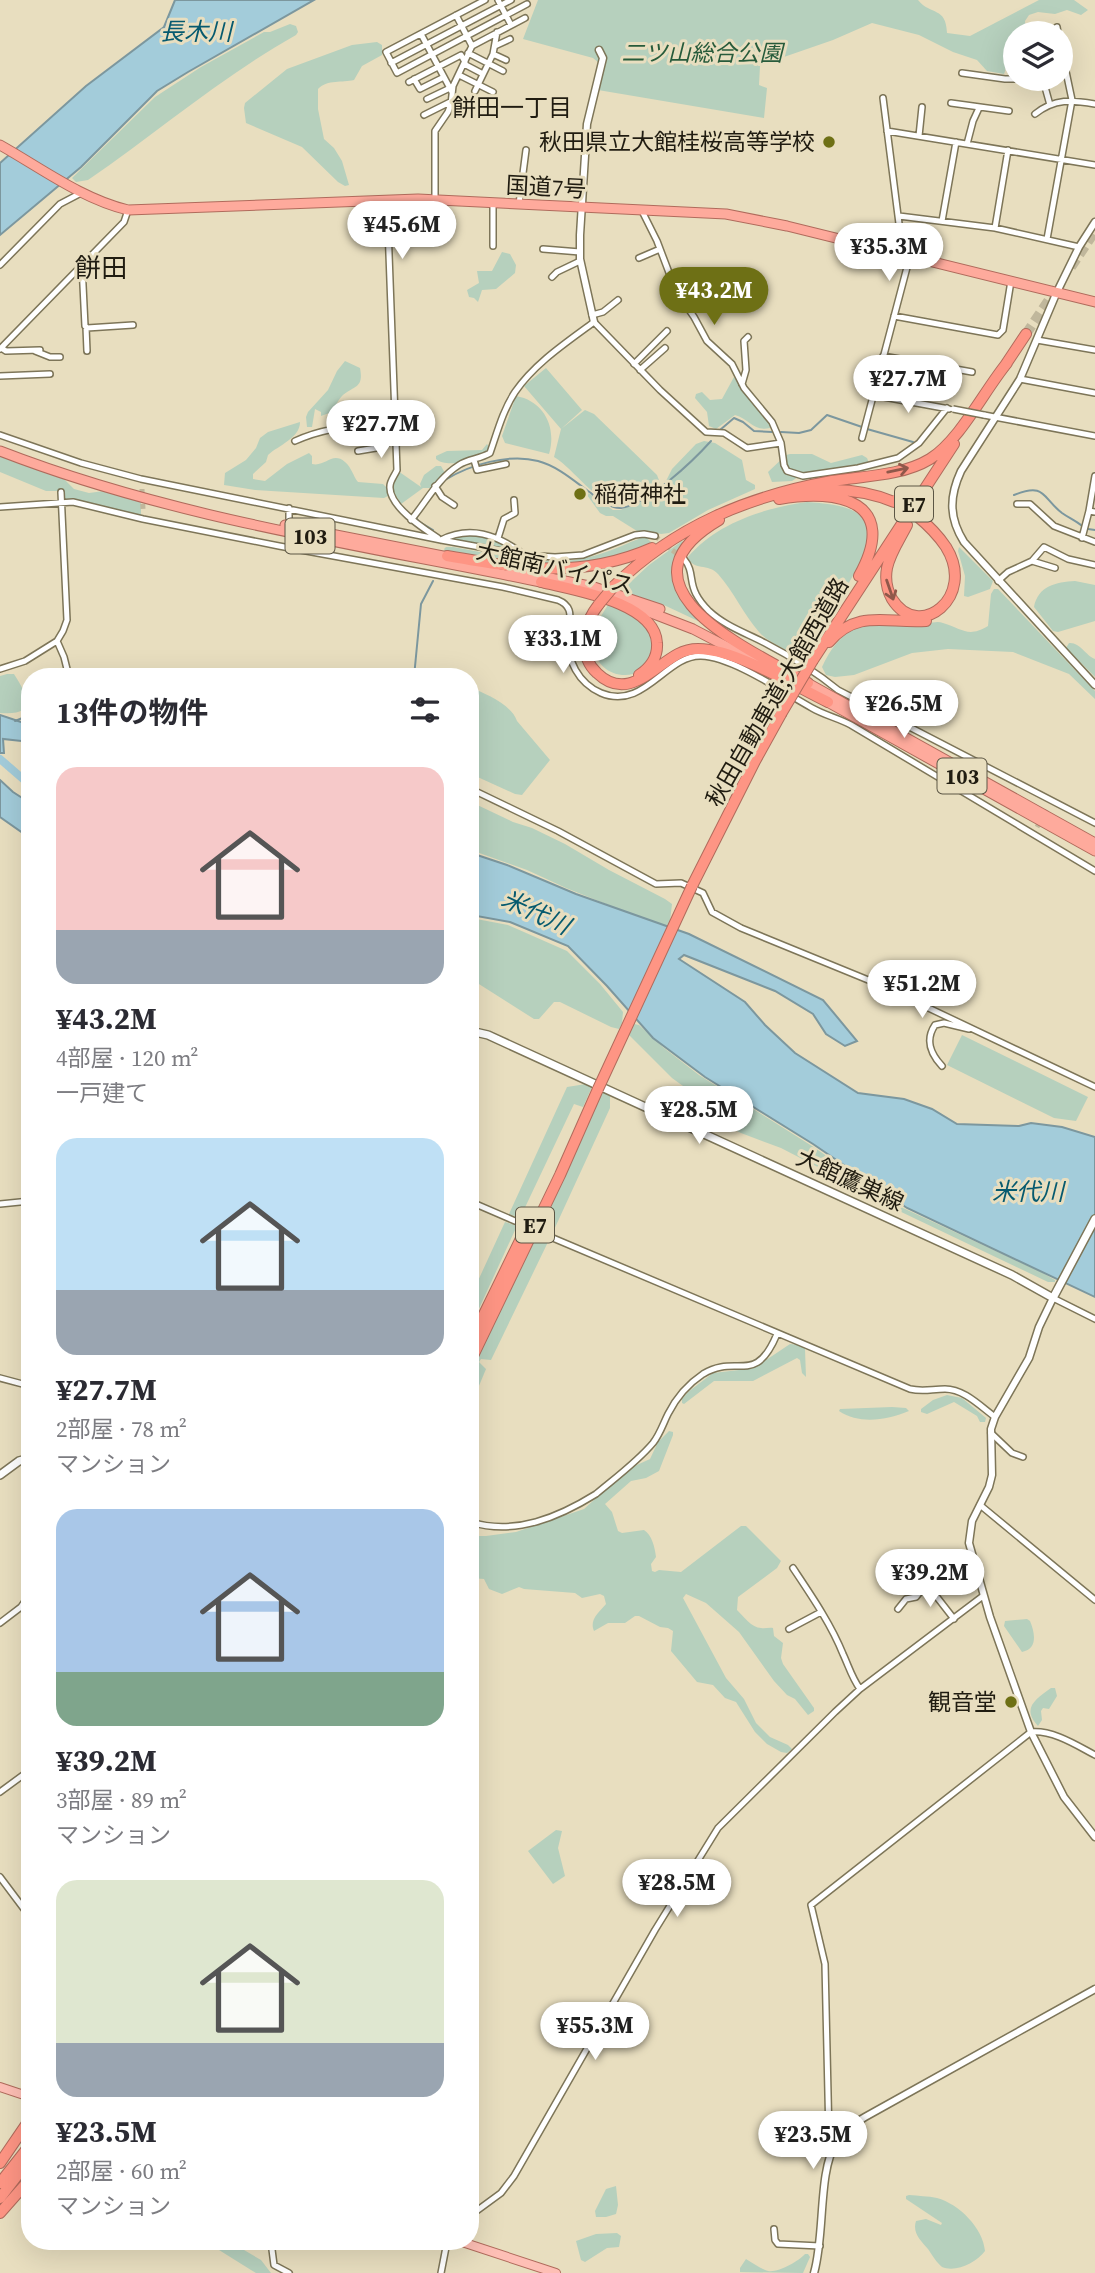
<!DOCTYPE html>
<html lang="ja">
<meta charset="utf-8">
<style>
body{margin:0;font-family:"Source Serif 4","Noto Sans JP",serif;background:#f7f7f7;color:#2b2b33;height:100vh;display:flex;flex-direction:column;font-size:26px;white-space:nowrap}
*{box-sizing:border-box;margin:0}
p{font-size:23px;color:#7c7c81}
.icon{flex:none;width:38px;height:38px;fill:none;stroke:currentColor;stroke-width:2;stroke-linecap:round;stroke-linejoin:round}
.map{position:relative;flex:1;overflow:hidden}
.drawer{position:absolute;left:21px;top:668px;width:458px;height:1582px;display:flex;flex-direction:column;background:#fff;border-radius:28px;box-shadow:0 7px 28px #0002}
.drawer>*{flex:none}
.tools{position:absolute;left:1003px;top:21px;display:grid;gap:14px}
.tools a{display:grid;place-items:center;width:70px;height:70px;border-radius:50%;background:#fff;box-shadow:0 7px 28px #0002;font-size:35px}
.price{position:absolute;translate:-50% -60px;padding:0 16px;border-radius:24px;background:#fff;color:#222;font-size:23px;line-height:46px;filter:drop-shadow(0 2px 4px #0008)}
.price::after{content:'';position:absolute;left:50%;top:42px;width:21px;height:16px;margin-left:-10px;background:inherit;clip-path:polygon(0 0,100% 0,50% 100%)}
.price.current{background:#6e7015;color:#fff}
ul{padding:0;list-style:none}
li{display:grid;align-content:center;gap:14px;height:371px;padding:0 35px}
li span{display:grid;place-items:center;height:217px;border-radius:21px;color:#555}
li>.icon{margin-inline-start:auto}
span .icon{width:126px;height:126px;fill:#fffc;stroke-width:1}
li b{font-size:30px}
h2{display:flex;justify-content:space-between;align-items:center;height:84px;padding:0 35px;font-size:30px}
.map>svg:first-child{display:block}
.green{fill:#b6d0bd}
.water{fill:#a3ccda;stroke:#7c979e;stroke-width:2}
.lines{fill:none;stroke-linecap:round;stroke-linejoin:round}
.stream{stroke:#7c979e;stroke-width:2}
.river{stroke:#a3ccda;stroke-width:8}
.minor-tunnel{stroke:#c0b79c;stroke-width:5;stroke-dasharray:5 2.5;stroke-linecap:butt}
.motorway-tunnel{stroke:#c0b79c;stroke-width:10;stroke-dasharray:10 5;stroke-linecap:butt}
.minor-casing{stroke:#7d7558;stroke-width:8}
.tertiary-casing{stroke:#7d7558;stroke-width:9}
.secondary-casing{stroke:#7d7558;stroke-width:10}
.primary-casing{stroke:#b06b5c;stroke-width:10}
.trunk-casing{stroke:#b06b5c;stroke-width:11}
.motorway-casing{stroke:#b06b5c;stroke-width:12}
.minor{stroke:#fff;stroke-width:5}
.tertiary{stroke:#fff;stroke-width:6}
.secondary{stroke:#fff;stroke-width:7}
.primary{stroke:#febfb5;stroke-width:8}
.trunk{stroke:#feaa9c;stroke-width:9}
.motorway{stroke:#fe9584;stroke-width:10}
.minor-bridge-casing{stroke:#7d7558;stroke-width:8;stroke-linecap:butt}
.motorway-bridge-casing{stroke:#b06b5c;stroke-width:12;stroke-linecap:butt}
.minor-bridge{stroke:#fff;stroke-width:5}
.motorway-bridge{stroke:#fe9584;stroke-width:10}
.oneway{stroke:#8f584a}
.poi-dot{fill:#6e7015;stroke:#e8debf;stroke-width:2.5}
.labels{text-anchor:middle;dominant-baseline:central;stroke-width:6;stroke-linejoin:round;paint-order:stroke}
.shield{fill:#e8debf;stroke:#5c5645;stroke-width:2}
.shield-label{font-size:21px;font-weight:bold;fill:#201c11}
.park-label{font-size:23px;font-style:italic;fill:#275b3b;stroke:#e8debf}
.poi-label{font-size:23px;fill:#201c11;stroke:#e8debf;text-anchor:end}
.street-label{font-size:23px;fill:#201c11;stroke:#e8debf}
.water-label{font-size:24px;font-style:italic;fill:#065a6f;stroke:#e8debf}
.neighbourhood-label{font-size:24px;fill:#201c11;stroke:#e8debf}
.quarter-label{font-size:26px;fill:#201c11;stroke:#e8debf}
</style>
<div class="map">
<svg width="1095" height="2273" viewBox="0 0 1095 2273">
<rect width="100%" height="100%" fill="#e8debf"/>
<path class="green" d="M538,0H918C931,16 946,6 947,33L970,36L1039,0H1074L1088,10L1081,15L1067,10L1055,14L1038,12L1029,15L1025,21L1026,31L1015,33V40C1002,51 1010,61 1004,74L987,71L977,60L953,52L919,35L872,23L833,40L781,58L760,54L758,66H760L759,85L767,88L764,118L598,90L599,63L593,58L523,39Z
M290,24L296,26L298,32L296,35C221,77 158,132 88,180L76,182L72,178L155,97L201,67L264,32H270Z
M377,42L382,45V55L362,66L354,80C342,83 328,79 318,89V109L324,139L334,148L342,161L349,185L345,186L338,182L302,147L246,123L244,108L245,103L287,69L352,45Z
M502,252L510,254L516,265L515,273L496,289L482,290L478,302L474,298L469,297L467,290L479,283L477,271H492Z
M345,361L360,368C364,389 354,385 342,396C338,400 335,407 332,412L321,416V412L315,409L312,427H307L306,417L308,412L328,390L337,371Z
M546,368L582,410L561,429L585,410L594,414L657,475L660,483C652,489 642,498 633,502C601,515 578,471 554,457L561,429L524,386Z
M734,377L770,425V428C754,432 749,419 735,415L716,429L709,426L707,412L695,398L696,394L702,392L710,400L722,399Z
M516,396C544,401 557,427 549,454L505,443L502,436Z
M300,422C300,438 279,445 268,455L266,462L253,474V479L265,481L287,464L309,453L312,456V464C326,467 332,451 345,462C352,468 353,476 358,482L383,484L387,488L388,496L384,498L255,490L224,485L225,473L246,460L256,448L260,438L268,432Z
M704,441L715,443L742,460L746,480L755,485V489L708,510L669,533L661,534L654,532L637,531L613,516H606L600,513L587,495V493L590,494L613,510H620L641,502L663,487L672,469L696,444Z
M487,444L489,447C483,460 447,469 436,459V456L447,451L482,450Z
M790,454H812L831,463L862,455L867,458L869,463L804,473L792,481L772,482L768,472L786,455Z
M0,455L64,479L74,489L89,493L104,491L141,502V515L63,501L62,491H46L0,472Z
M436,466H441L445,473L433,488H423L401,504L391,488L398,471L421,487L420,484L424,475Z
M807,502C846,505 882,509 863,558L806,658H801C788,650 769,643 759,632C744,615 734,592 718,574C709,563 692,571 688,557C717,523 764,508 807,502Z
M477,535L498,541L514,552L447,538Z
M641,538H647L652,543C585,577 516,562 446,552L444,549L446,547H453C500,555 553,570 600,554C614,550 627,543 641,538Z
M682,541L684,543C668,570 677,599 699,619L698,621L666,606L621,591L649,565Z
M959,547L993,581L990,589L968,597L964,596L965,576L958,551Z
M1075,581L1095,585V621L1058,632L1053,631L1034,607C1038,586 1056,582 1075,581Z
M994,589H998L1095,691V699L1069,674L1013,652L948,649L912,653L854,675L835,677L826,675L822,667C846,617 869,624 917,625C925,625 936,620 943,623C963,629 968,638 988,626L991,594Z
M608,605C625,608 643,618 651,634C654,641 654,647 652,654C641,697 561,671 608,605Z
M1069,643C1080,642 1085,655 1095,659V677L1066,648Z
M7,674H14C28,696 38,716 0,713V676Z
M471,688C485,693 512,705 517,721L550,760L522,795L515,794L471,774Z
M471,802L513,822L532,828L565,844L609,870L665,899L672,904L670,921L666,928L566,888L527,870L471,850Z
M471,918L508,925L567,951L600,984L623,1012L622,1023L619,1029L611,1027L560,1002H554L539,1019H534L471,979Z
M634,1024L639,1025L664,1048L699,1075L812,1146L903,1208L1041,1272L1055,1280V1282H1048L872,1198L868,1193L781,1148L741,1133L707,1117L704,1113L701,1099L672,1078L629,1035Z
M962,1035L1088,1097L1076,1121L1054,1118L947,1065Z
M586,1084L592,1087L583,1107L574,1104L520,1218L509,1214L567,1087Z
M602,1091L610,1095V1108L553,1232L539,1226Z
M505,1222L515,1225L516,1228L471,1326V1296Z
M536,1235L547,1239L548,1242L491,1360L481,1359L479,1362L486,1369L471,1405V1371Z
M790,1344L799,1345L805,1349L806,1377L802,1373L800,1360L797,1358L753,1381H714L684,1404L682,1403V1399L688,1392L713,1373L739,1370L757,1366Z
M947,1395L962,1398L986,1418L985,1422H980L977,1416L954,1402L927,1414L921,1412V1409L933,1400Z
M892,1407L906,1408L909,1411C887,1420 860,1425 839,1411L840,1409Z
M669,1431L673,1432V1435L659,1471L646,1478L631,1481L605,1504L612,1512L618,1531L622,1533L644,1530C652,1535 655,1548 656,1557L651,1564L652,1571L655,1572L659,1570L681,1572L741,1526H746L781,1561L777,1568L738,1597L737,1610C743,1616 752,1628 761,1628C765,1629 769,1627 773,1628L774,1636L783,1643L781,1658L783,1664L814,1708V1711L808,1715L795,1699L787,1695L774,1681L739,1632L706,1603L686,1594L683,1598L726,1678L744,1699L756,1723L770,1737L788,1745L792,1749L787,1753L781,1752L767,1744L755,1732L736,1702L725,1698L713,1685L697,1682L671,1651L673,1631L668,1628L660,1627L639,1616H635L625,1623H608L594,1631C589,1620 599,1612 606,1604L604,1596L600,1594L582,1598L575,1593L524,1589L519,1587L502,1594L489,1589L484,1579L471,1578V1531L477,1536H486L516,1532L584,1509L628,1469L650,1459L658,1442Z
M1027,1619L1030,1621C1035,1633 1038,1649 1022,1652L1004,1626L1005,1621Z
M1051,1688H1055L1057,1696L1049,1709L1043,1708L1041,1711L1042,1720L1038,1726C1021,1708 1036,1699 1051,1688Z
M556,1830L562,1831L558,1848L565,1876L553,1884L528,1851Z
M616,2186L618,2205L616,2214L606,2217H596L595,2211L606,2189Z
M909,2195C918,2196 928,2196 937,2198C959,2204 983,2228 985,2251C977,2262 956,2273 942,2267C937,2263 932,2255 928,2249C921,2241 912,2233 916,2221L926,2219L941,2225L942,2223L906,2199V2196Z
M617,2233L621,2236L619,2247L607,2248L585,2262L581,2260L576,2241L596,2234Z
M220,2242H245L244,2250L261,2260L271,2273H256L251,2270L219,2250L221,2247L231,2249L232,2246Z
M805,2254H808L810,2257L803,2273L740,2272V2268L746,2259C753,2263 761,2269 768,2271C778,2273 799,2261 805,2254Z"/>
<path class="water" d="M175,0H314L188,72L157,91L81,167L0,235V163L86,86L164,27Z
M0,715L30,725V742L3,739L4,753H0Z
M0,780L13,792L30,803V838L0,817Z
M471,853L507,865L576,894L689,934L823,1000L857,1041L845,1046L826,1034L813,1014L775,991L684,955L679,959L745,1002L765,1025L795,1053L858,1093L904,1099L932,1109L957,1124L1019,1126L1031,1123L1062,1127L1095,1137V1297L907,1208L813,1144L705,1077L653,1038L607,986L568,946L510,922L471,915Z"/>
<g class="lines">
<path class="stream" d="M867,429L913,442
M720,430L734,418L743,422L754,431L772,432
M781,432L799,433L811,430L827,415L862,427
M445,480C469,465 509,453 538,461C557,466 573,480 588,491C598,498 609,509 621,508C647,505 694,460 711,441
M1014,495C1046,482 1042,498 1062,513C1069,518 1076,521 1082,526
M416,517L418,521L433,530
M1088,529L1095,530
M414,677L421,604L433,581
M15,721L30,715"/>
<path class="river" d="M0,759L30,785"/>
<path class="minor-tunnel" d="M142,489L143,509
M655,536L682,558
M1037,827L1047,810"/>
<path class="motorway-tunnel" d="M1071,267L1095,231
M1026,334L1059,285"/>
<g class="minor-casing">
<path id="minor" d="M485,0L386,52L397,73L527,4
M498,0L511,25
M456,15L472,46
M1057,27L1058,33
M421,34L452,92
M495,46L510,39
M468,53L503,71
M493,54L506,60
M391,63L511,0
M464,64L483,74
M962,73L1005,79H1015
M459,75L493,92
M414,79L420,89L444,77
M1039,79L1041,84L1045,87L1050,105
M409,82L461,55L465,62
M475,91L493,54L497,32
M452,98L482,115
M883,98L903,255
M427,99L450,88
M951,103L1009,111
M1035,114C1055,98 1072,100 1095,104
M424,115L452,101
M887,131L1095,165
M919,136L922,107
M967,144L973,121L979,108
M387,200L397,470C395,475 390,481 390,486C388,506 424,529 438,538
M435,200V131L448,112L451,104L453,86L472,46L525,18
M519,204L526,150
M642,211L657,241L676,291L694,317L707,341L732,364L744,388L772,422L781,443L784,465L787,471L803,476L858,468L898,458L919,443L947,408
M899,216L995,228L1079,247
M942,221L956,142
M995,228L1008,150
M1047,239L1072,100L1060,43
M493,246V203
M543,249L580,252
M639,258L660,249
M0,265L60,204L81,193
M82,265L85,326L87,328L133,325
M552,277L557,272L580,261
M592,315L603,312L618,300
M894,316L998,335L1003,330L1011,281
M86,327L87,351
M1037,340L1095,350
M1,348L6,351L40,350
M0,349L124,222L128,210
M35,351L50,357H60
M883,356L972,372
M634,364L667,331
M640,370L665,348
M0,376L50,374
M1020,379L1095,393
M742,384L746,370L744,341L748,337
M873,395L949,409
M984,415L1095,436
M0,435L81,463L141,479L441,540L524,555L555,557L583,555L635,535L644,534L655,536
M862,438L910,256
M295,441C325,427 362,424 395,426
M358,451L376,448L396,439
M474,460L477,470L506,464
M1095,476L1089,511L1095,512
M435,486L442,497L454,505
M1017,504H1030L1054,526L1095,542
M0,507L73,502L143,519L279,546L503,587L558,600C563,602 567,605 569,610C572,618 568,628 568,637C567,660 578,683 601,693C644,711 666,655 701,656C733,657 783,692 812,708C824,715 838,718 851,725L1095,871
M289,508V519
M411,520C427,501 437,479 459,465C468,459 480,459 490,453C497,433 503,410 515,392C535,363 567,342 594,322L660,390L706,432L724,433L747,448L781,443
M498,538L504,519L515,513L514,500
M1082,538L1089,511
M441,540C470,525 497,535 522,553
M684,559C694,571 689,581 696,594C699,600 704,606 709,611C725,626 746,633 765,643C790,656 816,672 838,690L1095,823
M1032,561L1055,568
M998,581L1008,572L1032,561L1044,547L1068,559L1095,565
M57,641L63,631L67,620L61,492
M0,669L25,661L57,641L64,657L69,677
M471,789L558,831L656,884L681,883L703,893L712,912L741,928L878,984L1095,1087
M942,1066C930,1053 925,1040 935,1025L944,1023L969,1029
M471,1202L515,1221
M0,1204L30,1201
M541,1233L910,1389C923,1392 932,1389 945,1389C964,1389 980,1406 995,1417
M1053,1298L1095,1319
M0,1378L30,1386
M991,1433L1012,1453L1023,1457
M980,1505L1095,1600
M471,1522C515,1536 559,1517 596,1494C615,1478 637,1462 653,1443C660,1434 663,1424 668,1414C676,1398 688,1384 703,1374C737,1353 755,1387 777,1334
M793,1568C811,1595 831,1624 843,1654C849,1667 852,1678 860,1689
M926,1583L954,1619
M898,1609L906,1599L916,1597L945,1559L971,1553
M0,1623L21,1607L30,1594
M789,1629L821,1612
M0,1792L30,1770
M0,1877L30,1917
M835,2144L829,2137L825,1964L811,1905L1031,1732C1053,1730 1076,1745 1095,1755
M471,2215L501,2193L514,2176L655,1930L718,1828L835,1712L860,1689L983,1596
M774,2229L775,2240L778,2244L820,2246
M271,2242L274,2265L289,2273
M441,2273L447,2242"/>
</g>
<g class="tertiary-casing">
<path id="tertiary" d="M1095,222L1079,247L1056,294L1020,379L961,471C949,497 949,518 964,542L1095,685
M594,322L580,259V235L587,124L603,58L599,50
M1053,1298L1039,1327L1029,1358L995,1417L991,1429L992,1475L989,1487L972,1521L969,1543L990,1617L1031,1732L1064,1797L1095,1837
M814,2273C825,2236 818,2171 836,2143C843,2131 853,2124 865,2117L1095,1989"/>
</g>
<g class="secondary-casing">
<path id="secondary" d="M471,1033L475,1032L488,1035L1012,1275L1053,1298L1095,1219
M0,1475L19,1461L30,1458"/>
</g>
<g class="primary-casing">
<path id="primary" d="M0,2087L30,2097
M462,2242L556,2273"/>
</g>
<g class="trunk-casing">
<path id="trunk" d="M0,145C41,168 82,199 128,210L418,199L726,214L787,226L1095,302
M0,451C175,519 362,545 545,583
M285,525L453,558
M511,570L594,587L660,609
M623,602L693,629L760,664
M804,681L1095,843
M824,700L1095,851"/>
</g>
<g class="motorway-casing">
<path id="motorway" d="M1004,367L1026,334
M813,491C842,488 868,491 894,502
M779,499C840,488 900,502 859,576
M719,520C605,587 753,651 808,683
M907,525C900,539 890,553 887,568C885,579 887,590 892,599C919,642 977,597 946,547C938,535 928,525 917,516
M447,556C521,569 581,579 652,548
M541,582C573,590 655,602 657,643C658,657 651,667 639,675
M614,586C675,526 749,496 832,481C864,476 902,476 930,459C960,440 984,391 1007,363
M599,604C592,613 587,622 585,633C583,648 586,663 597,673C627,702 652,668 678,654C687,649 699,648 709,650C742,654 797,687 828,702
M829,642C858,608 888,624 926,621
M813,660L954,444
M692,886L755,761L781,714
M471,1341L529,1222
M471,1360L560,1175L598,1089
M0,2163L30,2119
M0,2183L30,2145
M0,2198L30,2159
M0,2213L30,2179"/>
</g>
<use href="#minor" class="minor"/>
<use href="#tertiary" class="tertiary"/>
<use href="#secondary" class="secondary"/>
<use href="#primary" class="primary"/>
<use href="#trunk" class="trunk"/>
<use href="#motorway" class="motorway"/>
<g class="minor-bridge-casing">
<path id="minor-bridge" d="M953,409L984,415"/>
</g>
<g class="motorway-bridge-casing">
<path id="motorway-bridge" d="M897,499L919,513
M599,604L614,586
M781,714L813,660
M598,1089L692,886"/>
</g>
<use href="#minor-bridge" class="minor-bridge"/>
<use href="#motorway-bridge" class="motorway-bridge"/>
</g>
<defs><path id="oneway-shaft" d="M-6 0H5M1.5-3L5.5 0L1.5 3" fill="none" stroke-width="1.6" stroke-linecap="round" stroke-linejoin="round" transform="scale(1.75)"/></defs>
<g class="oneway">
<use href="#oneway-shaft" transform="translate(898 470) rotate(-12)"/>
<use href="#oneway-shaft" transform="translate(890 590) rotate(71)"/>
</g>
<g class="poi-dot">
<circle cx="829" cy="142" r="7"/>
<circle cx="580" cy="494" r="7"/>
<circle cx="1011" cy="1702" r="7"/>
</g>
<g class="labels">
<g class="shield">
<rect x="895" y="486.5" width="38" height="35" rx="5"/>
<rect x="285.5" y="518.5" width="49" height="35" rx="5"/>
<rect x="937.5" y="758.5" width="49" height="35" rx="5"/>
<rect x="516" y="1207.5" width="38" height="35" rx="5"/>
</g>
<g class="shield-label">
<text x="914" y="504">E7</text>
<text x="310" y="536">103</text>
<text x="962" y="776">103</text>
<text x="535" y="1225">E7</text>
</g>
<g class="park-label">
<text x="702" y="53">二ツ山総合公園</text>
</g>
<g class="poi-label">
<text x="815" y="142">秋田県立大館桂桜高等学校</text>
<text x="594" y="494" text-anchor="start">稲荷神社</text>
<text x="997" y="1702">観音堂</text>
</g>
<g class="street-label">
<text transform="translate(546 187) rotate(3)">国道7号</text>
<text transform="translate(555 568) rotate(13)">大館南バイパス</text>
<text transform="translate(777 692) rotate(-60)">秋田自動車道;大館西道路</text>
<text transform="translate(850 1180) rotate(25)">大館鷹巣線</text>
</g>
<g class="water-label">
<text x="196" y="31">長木川</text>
<text transform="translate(536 912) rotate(25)">米代川</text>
<text x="1028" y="1191">米代川</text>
</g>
<g class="neighbourhood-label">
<text x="512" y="107">餅田一丁目</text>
</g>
<g class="quarter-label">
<text x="101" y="268">餅田</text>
</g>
</g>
</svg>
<div class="tools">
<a><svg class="icon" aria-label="layers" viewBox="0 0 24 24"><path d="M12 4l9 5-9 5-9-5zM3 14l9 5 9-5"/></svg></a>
</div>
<b class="price" style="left:402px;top:261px">¥45.6M</b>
<b class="price" style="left:889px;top:283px">¥35.3M</b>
<b class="price current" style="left:714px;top:327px">¥43.2M</b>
<b class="price" style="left:908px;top:415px">¥27.7M</b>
<b class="price" style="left:381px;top:460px">¥27.7M</b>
<b class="price" style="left:563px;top:675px">¥33.1M</b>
<b class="price" style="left:904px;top:740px">¥26.5M</b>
<b class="price" style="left:922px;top:1020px">¥51.2M</b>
<b class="price" style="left:699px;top:1146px">¥28.5M</b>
<b class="price" style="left:930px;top:1609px">¥39.2M</b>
<b class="price" style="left:677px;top:1919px">¥28.5M</b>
<b class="price" style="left:595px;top:2062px">¥55.3M</b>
<b class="price" style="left:813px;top:2171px">¥23.5M</b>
<section class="drawer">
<h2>13件の物件<svg class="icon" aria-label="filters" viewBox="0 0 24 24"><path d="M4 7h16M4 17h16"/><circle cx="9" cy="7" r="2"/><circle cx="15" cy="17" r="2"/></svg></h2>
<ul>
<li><span style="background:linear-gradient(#f6c9c9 75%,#9aa5b1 0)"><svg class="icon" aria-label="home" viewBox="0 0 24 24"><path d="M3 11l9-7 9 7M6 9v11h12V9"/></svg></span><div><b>¥43.2M</b><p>4部屋 · 120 m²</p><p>一戸建て</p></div></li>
<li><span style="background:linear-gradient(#bfe0f5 70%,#9aa5b1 0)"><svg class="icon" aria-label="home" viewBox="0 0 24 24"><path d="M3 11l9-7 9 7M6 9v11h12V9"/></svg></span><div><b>¥27.7M</b><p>2部屋 · 78 m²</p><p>マンション</p></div></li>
<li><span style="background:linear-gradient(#a9c7e8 75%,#7fa58c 0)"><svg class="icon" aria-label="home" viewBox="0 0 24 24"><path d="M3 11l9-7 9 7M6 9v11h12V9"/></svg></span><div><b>¥39.2M</b><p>3部屋 · 89 m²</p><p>マンション</p></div></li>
<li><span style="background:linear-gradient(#dfe7d0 75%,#9aa5b1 0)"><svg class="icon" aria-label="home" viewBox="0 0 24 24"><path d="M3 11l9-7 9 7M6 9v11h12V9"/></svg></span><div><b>¥23.5M</b><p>2部屋 · 60 m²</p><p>マンション</p></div></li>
</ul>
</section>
</div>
